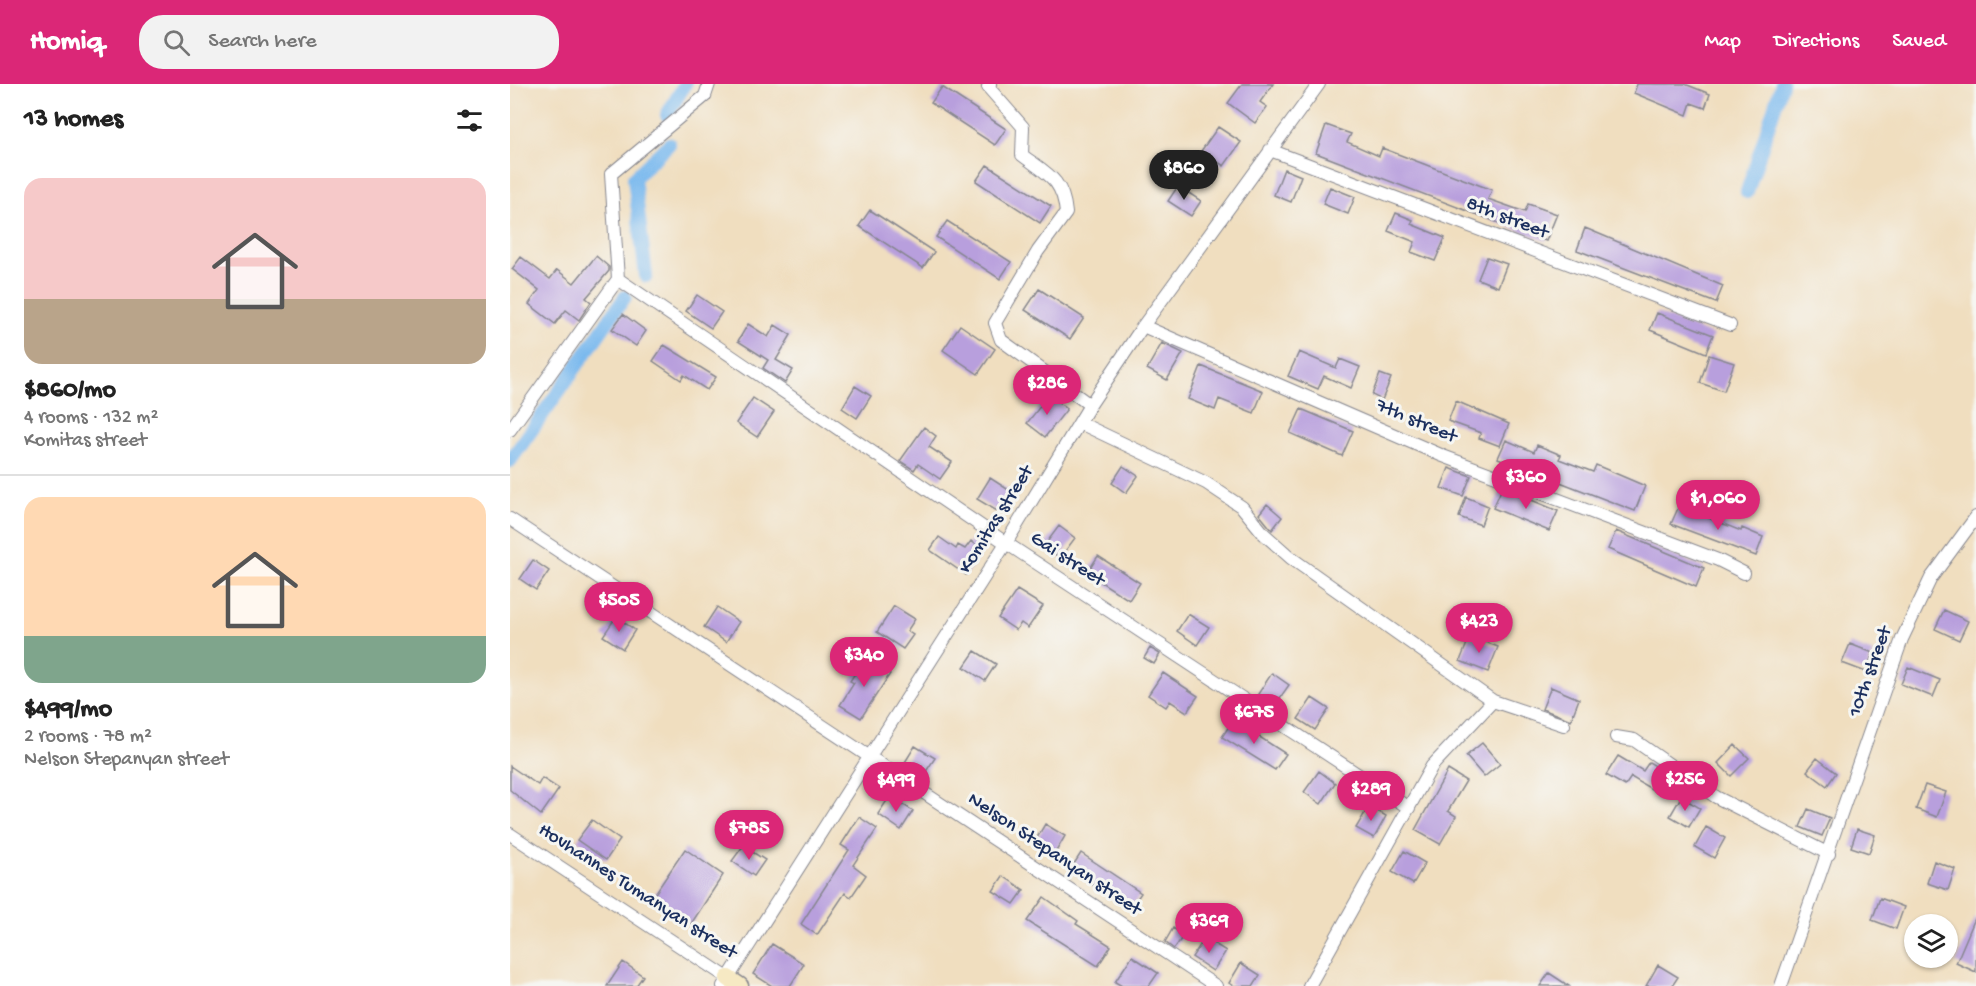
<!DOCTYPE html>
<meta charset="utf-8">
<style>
body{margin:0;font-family:"Gochi Hand",sans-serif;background:#f2f2f2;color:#222;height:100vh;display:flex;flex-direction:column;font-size:22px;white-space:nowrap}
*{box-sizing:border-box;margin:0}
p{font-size:20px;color:#767676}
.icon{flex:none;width:33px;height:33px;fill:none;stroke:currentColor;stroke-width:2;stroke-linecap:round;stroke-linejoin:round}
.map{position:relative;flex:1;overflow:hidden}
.side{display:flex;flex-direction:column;background:#fff;width:510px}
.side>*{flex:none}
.buttons{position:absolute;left:1394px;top:830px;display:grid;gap:12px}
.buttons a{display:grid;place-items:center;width:54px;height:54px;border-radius:50%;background:#fff;box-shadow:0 2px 4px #0004;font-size:30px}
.price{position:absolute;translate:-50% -51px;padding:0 14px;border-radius:21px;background:#db2777;color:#fff;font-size:20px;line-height:39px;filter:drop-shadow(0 2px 3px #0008)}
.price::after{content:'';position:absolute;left:50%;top:36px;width:18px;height:14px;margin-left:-9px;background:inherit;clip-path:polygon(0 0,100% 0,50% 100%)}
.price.active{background:#222;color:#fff}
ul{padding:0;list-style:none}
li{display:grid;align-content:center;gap:12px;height:318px;padding:0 24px}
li+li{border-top:2px solid #e0e0e0}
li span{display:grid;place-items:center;height:186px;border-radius:18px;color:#555}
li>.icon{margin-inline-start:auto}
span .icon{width:108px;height:108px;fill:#fffc;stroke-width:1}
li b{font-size:26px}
h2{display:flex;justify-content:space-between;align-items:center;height:72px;padding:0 24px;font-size:26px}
header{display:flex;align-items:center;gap:36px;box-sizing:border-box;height:84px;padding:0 30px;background:#db2777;color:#fff}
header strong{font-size:28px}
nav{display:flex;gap:33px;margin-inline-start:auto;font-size:21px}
.search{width:420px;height:54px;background:#f2f2f2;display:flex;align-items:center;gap:15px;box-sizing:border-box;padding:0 21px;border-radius:24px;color:#767676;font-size:22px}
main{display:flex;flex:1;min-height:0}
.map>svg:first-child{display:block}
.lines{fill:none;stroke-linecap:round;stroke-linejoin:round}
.canal{stroke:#7ab9ee;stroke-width:14}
.building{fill:#b89fdd}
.street-casing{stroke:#86868e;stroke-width:14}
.secondary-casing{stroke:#86868e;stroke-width:19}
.street{stroke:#fff;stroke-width:12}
.secondary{stroke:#f6e9c3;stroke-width:16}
.labels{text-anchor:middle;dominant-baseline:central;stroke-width:6;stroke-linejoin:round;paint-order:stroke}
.street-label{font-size:20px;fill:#1b2f5e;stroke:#f6f6f2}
</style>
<header>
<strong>Homiq</strong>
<div class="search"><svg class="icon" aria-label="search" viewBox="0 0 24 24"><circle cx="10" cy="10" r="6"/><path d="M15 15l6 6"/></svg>Search here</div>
<nav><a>Map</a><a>Directions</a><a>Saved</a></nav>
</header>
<main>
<section class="side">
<h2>13 homes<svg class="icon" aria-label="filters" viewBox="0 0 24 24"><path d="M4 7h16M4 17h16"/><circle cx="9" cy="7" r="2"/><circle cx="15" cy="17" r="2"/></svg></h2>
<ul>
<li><span style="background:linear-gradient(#f6c9c9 65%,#b9a48a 0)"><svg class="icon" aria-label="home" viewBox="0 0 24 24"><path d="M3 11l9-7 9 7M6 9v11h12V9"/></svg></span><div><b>$860/mo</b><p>4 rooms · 132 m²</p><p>Komitas street</p></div></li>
<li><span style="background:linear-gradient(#ffd9b3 75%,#7fa58c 0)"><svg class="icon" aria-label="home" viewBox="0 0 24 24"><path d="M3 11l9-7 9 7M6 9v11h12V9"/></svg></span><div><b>$499/mo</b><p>2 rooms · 78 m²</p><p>Nelson Stepanyan street</p></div></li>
</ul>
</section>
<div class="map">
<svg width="1466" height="902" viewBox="0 0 1466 902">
<rect width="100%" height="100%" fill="#f6f6f2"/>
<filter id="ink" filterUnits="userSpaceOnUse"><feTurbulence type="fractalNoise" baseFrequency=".0167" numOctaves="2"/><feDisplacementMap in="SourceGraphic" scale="12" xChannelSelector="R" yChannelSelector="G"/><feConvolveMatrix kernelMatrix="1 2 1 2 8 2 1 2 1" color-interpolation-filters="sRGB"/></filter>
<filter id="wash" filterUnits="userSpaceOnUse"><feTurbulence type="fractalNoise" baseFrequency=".008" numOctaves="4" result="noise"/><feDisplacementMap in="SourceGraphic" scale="24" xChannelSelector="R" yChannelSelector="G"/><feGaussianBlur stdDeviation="1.35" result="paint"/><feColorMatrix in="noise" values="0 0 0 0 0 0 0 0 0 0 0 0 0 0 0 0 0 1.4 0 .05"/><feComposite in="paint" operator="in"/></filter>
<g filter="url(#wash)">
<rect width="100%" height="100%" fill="#f0debf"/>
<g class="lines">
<path class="canal" d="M157,31L175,0
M1237,108L1272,0
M136,192L124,94L159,60
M0,377L115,213"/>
</g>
<g id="blocks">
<path class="building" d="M732,0H763L750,18L757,23L745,39L718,19Z
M1127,0H1175L1200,10L1195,24L1181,19L1177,31L1124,9Z
M432,3L496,45L485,61L421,19Z
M816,41L841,50L837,58L869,72L872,64L982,106L978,115L1015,128L1018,120L1047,130L1036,157L806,69Z
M708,43L731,58L714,82L691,67Z
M477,81L541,122L530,139L466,97Z
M774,85L791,92L781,118L764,111Z
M668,102L691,117L681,132L658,117Z
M820,103L845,113L838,130L813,120Z
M360,126L424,168L413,184L349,142Z
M886,129L903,136L901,140L935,154L925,177L901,168L905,158L878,147Z
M437,137L501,178L490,195L426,153Z
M1075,144L1213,202L1206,219L1067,166Z
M86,172L99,183V187L76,214L81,218L69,236L56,226L45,240L19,220L29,206L2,185L11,173L40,195L47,186L64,199Z
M977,173L997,180L988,203L968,195Z
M529,205L574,234L560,255L515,226Z
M187,211L212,228L201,244L176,227Z
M1147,229L1203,251L1196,269L1140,246Z
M113,230L136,247L126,262L102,245Z
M238,240L258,253L265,241L281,251L266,276L283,286L275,299L253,284L258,276L228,257Z
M450,241L485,265L468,290L433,266Z
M652,259L673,269L657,296L637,285Z
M154,261L206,293L197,306L174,291L171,296L143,277Z
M789,268L826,284L830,275L850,283L841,304L814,292L808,305L778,292Z
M1199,271L1224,279L1214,307L1190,299Z
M691,282L753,307L744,329L709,315L705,326L678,315Z
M870,290L881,294L872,316L862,311Z
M345,302L361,312L347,334L332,324Z
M539,311L557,325L535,353L517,339Z
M243,314L264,328L247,353L226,339Z
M946,317L999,340L990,362L969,354L971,349L938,337Z
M791,325L843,347L832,372L780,349Z
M414,343L426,352L419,363L442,378L430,395L408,380L404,386L390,377Z
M996,356L1024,368L1027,361L1051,371L1049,375L1083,388L1086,381L1135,402L1125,427L988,374Z
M613,382L628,392L616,409L602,399Z
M939,384L961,392L953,412L931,404Z
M480,394L505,410L492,430L467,415Z
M992,404L1048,427L1039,447L983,424Z
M956,413L978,422L971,441L949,433Z
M757,420L772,433L762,446L749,430Z
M1169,422L1231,447L1232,444L1253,453L1246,472L1161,440Z
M549,442L565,454L550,474L534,462Z
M1106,447L1194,484L1186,503L1098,465Z
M429,453L446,465L448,461L455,465L461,457L473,466L456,491L420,466Z
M588,472L630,499L619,516L577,489Z
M23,476L39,487L26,506L10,495Z
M507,506L533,522L518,544L511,539L506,546L488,534Z
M384,522L405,535L397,547L403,551L393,565L367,548Z
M207,523L229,538L216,558L194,543Z
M1434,526L1458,537L1449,556L1425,545Z
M678,530L699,543L687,561L667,547Z
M106,533L125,546L113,565L93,552Z
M960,552L988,563L978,588L950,577Z
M1340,560L1363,569L1356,588L1332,579Z
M640,564L650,570L644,580L634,574Z
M465,567L486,580L475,597L454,583Z
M355,574L380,590L351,634L330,621L344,599L340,597Z
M1398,583L1430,596L1423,613L1391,600Z
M653,589L688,612L677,628L660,617L656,623L638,611Z
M762,589L779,601L765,621L748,610Z
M1041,603L1069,615L1061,636L1032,625Z
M802,614L819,625L805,646L788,635Z
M723,636L776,670L765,686L712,653Z
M972,659L990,680L974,693L956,672Z
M1225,661L1239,674L1221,692L1208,679Z
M405,662L425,674L411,695L392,683Z
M1108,672L1133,687L1139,678L1157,689L1146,708L1121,693L1115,702L1096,691Z
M1307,674L1326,689L1317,702L1297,687Z
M0,682L28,701L32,694L49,705L31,731L0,706Z
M938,686L956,697L938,727L946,732L930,760L905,746Z
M809,687L825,699L811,720L794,708Z
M1415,701L1436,708L1427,733L1406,725Z
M380,712L403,727L391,746L368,730Z
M1171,713L1190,724L1179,743L1160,732Z
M859,722L876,732L864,754L846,744Z
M1298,725L1320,734L1312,752L1290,743Z
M349,733L367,745L343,781L356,791L341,813L335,809L307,851L291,840L339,766L331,761Z
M82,736L110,756L96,776L67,756Z
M535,740L555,752L544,771L524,759Z
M1196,743L1215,754L1204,774L1185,763Z
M1347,745L1365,751L1359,769L1341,763Z
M233,762L255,776L244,792L222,777Z
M175,765L213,791L181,840L142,814Z
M894,767L915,779L903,800L882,788Z
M571,769L631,809L620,825L560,786Z
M1424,777L1445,785L1438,806L1417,799Z
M493,792L514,806L504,820L483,807Z
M534,813L568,837L566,840L601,862L588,882L517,837Z
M1370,814L1394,823L1386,845L1362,836Z
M1466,832V888L1446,879Z
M663,844L674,851L664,865L655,858Z
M695,854L716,867L703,887L682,873Z
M262,860L294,880L280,902H262L243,890Z
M622,872L648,889L639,902H612L605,898Z
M113,878L133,892L126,902H97Z
M731,879L750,891L743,902H724L719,899Z
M1148,881L1168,893L1162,902H1136Z
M1039,889L1059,902H1030Z"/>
</g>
</g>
<g filter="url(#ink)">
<use href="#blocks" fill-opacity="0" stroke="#86868e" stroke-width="1.5"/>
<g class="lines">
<g class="street-casing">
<path id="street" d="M480,0L478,3L513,43L512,71C537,90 553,95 556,129L528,167L485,239L491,256L580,321
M760,66L1220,241
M108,195L496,459L899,724
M108,195L101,90L195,12L199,0
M633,242L933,372L1208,476L1234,489
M570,339L696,399L732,423L754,450L781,474L983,617L1054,641
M0,346L108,195
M0,435L706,902
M1106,653L1124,656L1206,713L1319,770
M0,750L218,894
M213,902L496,459L580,321L633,242L809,0
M799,902L922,682L983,617
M1271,902L1392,555L1421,494L1466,433"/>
</g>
<g class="secondary-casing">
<path id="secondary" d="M218,894L230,902"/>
</g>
<use href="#street" class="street"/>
<use href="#secondary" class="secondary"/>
</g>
</g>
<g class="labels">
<g class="street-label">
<text transform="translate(997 135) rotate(21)">8th street</text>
<text transform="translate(906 338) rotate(23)">7th street</text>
<text transform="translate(487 436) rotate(-58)">Komitas street</text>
<text transform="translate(557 476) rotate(33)">Gai street</text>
<text transform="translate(1361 588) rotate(-70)">10th street</text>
<text transform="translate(544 771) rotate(34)">Nelson Stepanyan street</text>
<text transform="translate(127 808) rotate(33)">Hovhannes Tumanyan street</text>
</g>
</g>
</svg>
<div class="buttons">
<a><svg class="icon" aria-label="layers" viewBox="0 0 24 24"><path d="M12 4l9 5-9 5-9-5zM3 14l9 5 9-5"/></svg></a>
</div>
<b class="price active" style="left:674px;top:117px">$860</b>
<b class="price" style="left:537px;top:332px">$286</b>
<b class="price" style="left:1016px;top:426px">$360</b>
<b class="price" style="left:1208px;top:447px">$1,060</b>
<b class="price" style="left:109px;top:549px">$505</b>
<b class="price" style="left:969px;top:570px">$423</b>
<b class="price" style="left:354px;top:604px">$340</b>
<b class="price" style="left:744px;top:661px">$675</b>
<b class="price" style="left:1175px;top:728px">$256</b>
<b class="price" style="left:386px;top:729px">$499</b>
<b class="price" style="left:861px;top:738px">$289</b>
<b class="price" style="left:239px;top:777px">$785</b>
<b class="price" style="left:699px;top:870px">$369</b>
</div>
</main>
